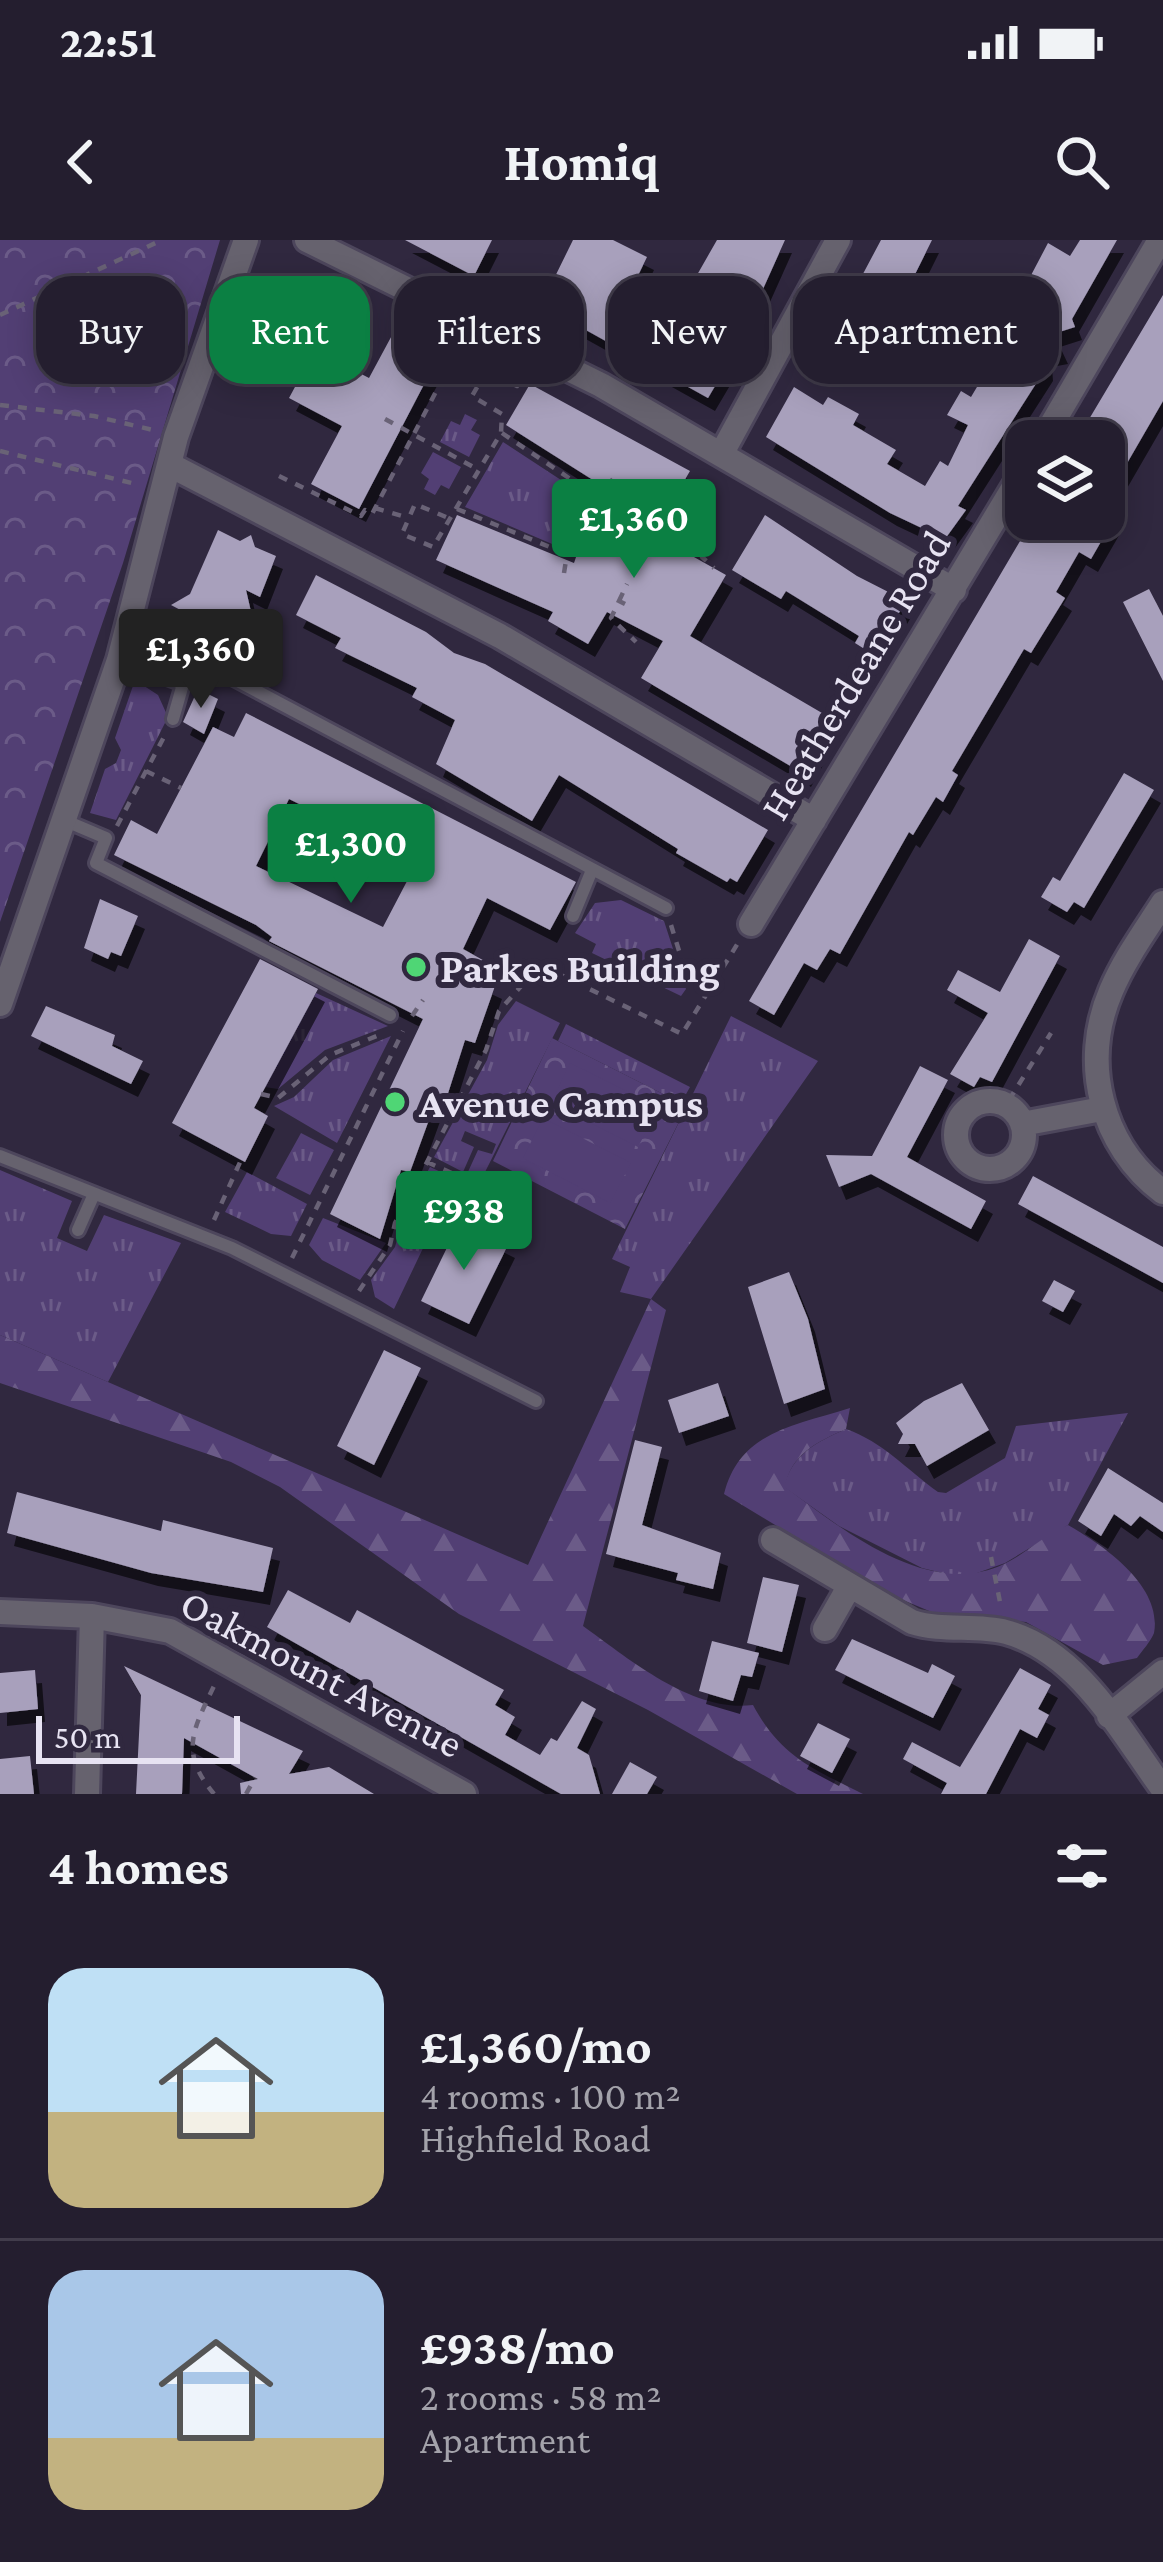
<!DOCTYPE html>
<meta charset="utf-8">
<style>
body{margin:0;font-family:"Crimson Pro",serif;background:#2c2737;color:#f1f3f6;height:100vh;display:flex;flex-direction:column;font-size:45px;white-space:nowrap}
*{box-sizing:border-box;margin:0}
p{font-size:39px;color:#a3a2aa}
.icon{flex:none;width:66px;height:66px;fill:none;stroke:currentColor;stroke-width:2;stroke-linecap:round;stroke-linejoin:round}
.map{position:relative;height:1554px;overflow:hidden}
.drawer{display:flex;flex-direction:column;background:#241e2f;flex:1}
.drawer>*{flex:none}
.guide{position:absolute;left:36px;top:36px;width:1092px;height:108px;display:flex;gap:24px}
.controls{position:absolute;left:1005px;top:180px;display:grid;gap:24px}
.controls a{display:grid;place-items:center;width:120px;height:120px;border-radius:24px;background:#241e2f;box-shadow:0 6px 30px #0003,0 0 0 3px #413c4b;font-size:60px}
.scale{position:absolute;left:36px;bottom:30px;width:204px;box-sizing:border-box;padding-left:12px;border:6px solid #e7e3f2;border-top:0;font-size:33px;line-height:42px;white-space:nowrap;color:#e7e3f2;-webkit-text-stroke:9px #30283f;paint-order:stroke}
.price{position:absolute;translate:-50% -102px;padding:0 27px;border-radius:12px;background:#0b8043;color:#fff;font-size:39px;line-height:78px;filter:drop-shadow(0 3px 6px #0008)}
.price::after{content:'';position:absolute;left:50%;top:72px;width:36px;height:27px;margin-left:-18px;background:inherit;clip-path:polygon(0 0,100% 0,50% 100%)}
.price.active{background:#222;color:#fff}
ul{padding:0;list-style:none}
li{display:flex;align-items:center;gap:36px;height:300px;padding:0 48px}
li+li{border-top:3px solid #413c4b}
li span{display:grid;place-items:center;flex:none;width:336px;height:240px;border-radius:36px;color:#555}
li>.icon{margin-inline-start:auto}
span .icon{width:144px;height:144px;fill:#fffc;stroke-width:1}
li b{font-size:51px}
h2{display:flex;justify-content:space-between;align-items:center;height:144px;padding:0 48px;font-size:51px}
.tag{padding:0 42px;border-radius:36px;background:#241e2f;box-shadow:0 6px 30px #0003,0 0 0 3px #413c4b;font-size:42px;line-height:108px}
.tag.active{background:#0b8043;color:#fff}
.status{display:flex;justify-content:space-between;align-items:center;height:84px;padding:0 60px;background:#241e2f;direction:ltr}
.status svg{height:33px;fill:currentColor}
header{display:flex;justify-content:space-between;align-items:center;height:156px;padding:0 48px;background:#241e2f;font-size:54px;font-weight:700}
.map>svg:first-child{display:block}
.grass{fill:url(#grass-tufts)}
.forest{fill:url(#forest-firs)}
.park{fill:url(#park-crowns)}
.garden{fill:#523f74}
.building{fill:#a8a0bc;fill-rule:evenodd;filter:url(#shadow)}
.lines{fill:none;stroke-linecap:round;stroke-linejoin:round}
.service-casing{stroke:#4d465c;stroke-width:18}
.minor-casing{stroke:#4d465c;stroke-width:30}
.path{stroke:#696276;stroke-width:4.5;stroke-dasharray:9 9;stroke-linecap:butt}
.service{stroke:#66626e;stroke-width:12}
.minor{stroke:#66626e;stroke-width:24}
.poi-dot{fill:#4fd675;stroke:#30283f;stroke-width:4.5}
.labels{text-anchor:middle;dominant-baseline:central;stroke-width:12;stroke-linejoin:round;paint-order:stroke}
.street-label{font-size:42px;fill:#e7e3f2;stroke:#30283f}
.poi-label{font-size:42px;font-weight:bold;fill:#e7e3f2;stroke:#30283f;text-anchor:start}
</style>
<div class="status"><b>22:51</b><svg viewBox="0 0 49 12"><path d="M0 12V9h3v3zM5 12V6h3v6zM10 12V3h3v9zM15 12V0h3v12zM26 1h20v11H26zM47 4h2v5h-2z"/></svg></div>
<header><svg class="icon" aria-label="back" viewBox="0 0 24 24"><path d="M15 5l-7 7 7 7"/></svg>Homiq<svg class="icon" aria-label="search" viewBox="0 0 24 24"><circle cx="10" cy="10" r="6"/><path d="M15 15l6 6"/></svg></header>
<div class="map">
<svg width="1163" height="1554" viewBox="0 0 1163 1554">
<defs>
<pattern id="grass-tufts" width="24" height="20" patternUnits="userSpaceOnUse" patternTransform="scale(3)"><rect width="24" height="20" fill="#523f74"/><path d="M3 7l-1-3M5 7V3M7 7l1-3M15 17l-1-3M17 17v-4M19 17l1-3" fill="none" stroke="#6b5b88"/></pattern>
<pattern id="forest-firs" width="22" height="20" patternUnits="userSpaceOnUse" patternTransform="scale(3)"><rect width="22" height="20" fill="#523f74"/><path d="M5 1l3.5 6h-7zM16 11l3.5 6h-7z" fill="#6b5b88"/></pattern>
<pattern id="park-crowns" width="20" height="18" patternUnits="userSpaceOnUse" patternTransform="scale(3)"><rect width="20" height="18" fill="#523f74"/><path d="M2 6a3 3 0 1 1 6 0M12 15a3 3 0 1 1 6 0" fill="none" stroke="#6b5b88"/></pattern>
<filter id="shadow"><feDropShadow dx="7" dy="13" stdDeviation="0" flood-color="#0009"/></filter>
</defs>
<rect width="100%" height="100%" fill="#30283f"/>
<path class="grass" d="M465,174L477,180L471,190L480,195L469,217L440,202L451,181L460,185Z
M503,202L590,259L564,309L465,267Z
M433,212L461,227L449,249L441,245L435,255L424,249L429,239L421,233Z
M135,440L158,455L168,477L116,580L90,573L105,529L116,523L121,510L115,498Z
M621,660L664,681L686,749L681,756L592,713L596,704L575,693L595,663Z
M316,753L388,786L325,810L278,849L265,847Z
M516,761L560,783L481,940L467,934L478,910L492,914L496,904L465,891L461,901L474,907L463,932L434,917L487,820L498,785Z
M731,776L818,821L651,1059L620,1052L630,1027L612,1019Z
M566,784L690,847L681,863L558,801Z
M391,796L337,903L274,866L294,857L333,820Z
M301,893L334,910L310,955L276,938Z
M430,927L456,939L394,1069L375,1057L371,1040L395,1007L404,975Z
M0,930L72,961L57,998L87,1011L104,975L181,1003L108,1142L0,1095Z
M247,932L307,964L291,996L271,994L225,972Z
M323,978L386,1003L360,1040L322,1020L309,1005Z
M1128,1173L1068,1285L1005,1323L963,1338L922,1328L839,1286L784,1247C792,1214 817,1202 846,1189C883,1202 906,1229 938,1252L946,1253L1005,1218L1016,1186Z"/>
<path class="forest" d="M651,1059L666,1070L583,1386C629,1419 693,1473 753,1465C781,1517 812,1528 863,1554H797L648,1470L459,1374L280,1247L231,1222L0,1143V1095L528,1325Z
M850,1168L846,1189C817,1202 791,1214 785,1247C843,1290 929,1360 1004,1324C1027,1313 1044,1295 1068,1285C1101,1304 1163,1345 1154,1393C1151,1401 1142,1411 1137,1418L1103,1425L1026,1382L934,1373L891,1355L724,1254C740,1191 794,1186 850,1168Z"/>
<path class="park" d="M0,0H220L123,323L0,682Z
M552,798L687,866L625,989L493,921Z"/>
<path class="garden" d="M570,823L659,867L638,907L551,863Z
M543,878L631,923L610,963L523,918Z"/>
<path class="building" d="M405,0H492L474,36Z
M573,0H613L647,17L629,54L738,107L708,158L541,65Z
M717,0H785L754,69L697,35Z
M881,0H932L866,133L823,109Z
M1080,0H1117L1072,79L1075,87L1053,94L1061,111L1045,114L1046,128L958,266L966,270L945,299L890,273L766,197L794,147L823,165L828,157L859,174L853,185L896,210L887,224L925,246L940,221L948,226L968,185L947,175L961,151L971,157L1014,85L1007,81L1048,3L1070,16Z
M1163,55V161L1104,263V201H1076Z
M397,86L442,110L359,269L311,244L342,186L289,158L315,110L369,138Z
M530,144L690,231L653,294L726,335L690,396L834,480L804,534L641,438L663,401L607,372L588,404L548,381L553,372L436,320L457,275L574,323L590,276L642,271L506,185Z
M765,275L857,336L906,361L874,415L855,403L859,396L786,351L781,359L732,330Z
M1033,279H1114L1091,319L1079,312L1056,352L1065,358L1031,413L1024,409L952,531L958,535L943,562L936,557L913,595L909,592L840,714L830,709L817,730L804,723L774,775L749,761Z
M218,290L240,301L251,295L255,307L276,316L260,357L246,350L252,376L234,420L194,400L203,382L171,365L190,354Z
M316,335L426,392L454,413L485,424L768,590L737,642L730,638L727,642L676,613L678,609L559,535L532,581L436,524L455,480L412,457L417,448L335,408L341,398L296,375Z
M1149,349L1163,376V441L1123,362Z
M198,449L218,459L204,494L183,482Z
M246,473L576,642L550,690L487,658L463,709L490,724L482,740L495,746L475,803L465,800L443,869L434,866L410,932L401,930L380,999L330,974L423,779L269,701L272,697L256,685L114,615L131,580L157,594L213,487L234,497ZM289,559L417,622L383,687L256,626Z
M1124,533L1154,550L1084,668L1074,662L1067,672L1041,657L1053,637L1060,641Z
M100,659L138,676L121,716L111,712L108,719L84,708Z
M1029,699L1060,716L992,842L980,837L974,847L950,834L988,773L947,750L958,730L1000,752Z
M260,719L318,749L254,868L268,876L245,922L172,883Z
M46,766L115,795L112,806L143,821L131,844L31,796Z
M920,826L948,840L907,917L986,961L971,989L871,934L839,947L826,915L872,916Z
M1033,936L1163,1007V1043L1018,964Z
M460,981L508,1005L469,1084L421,1061Z
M789,1032L808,1079L825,1149L784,1164L748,1047Z
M1054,1040L1075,1051L1063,1072L1042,1061Z
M384,1110L421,1128L374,1225L337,1206Z
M718,1143L729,1176L679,1193L668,1160Z
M962,1143L989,1190L927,1226L915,1204H898L903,1194L896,1183L924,1161Z
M635,1200L662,1207L642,1285L721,1313L713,1349L676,1340L678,1333L606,1314Z
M1108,1228L1163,1263V1292L1140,1276L1131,1286L1114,1274L1101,1296L1078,1281Z
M17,1252L161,1291L163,1280L273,1308L263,1352L151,1333L7,1293Z
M763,1337L799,1345L782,1412L747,1403Z
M288,1350L350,1383L357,1370L504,1450L495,1465L515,1477L505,1495L540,1515L551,1498L557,1501L582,1461L596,1469L577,1508L589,1515L600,1554H561L267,1387Z
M852,1399L928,1433L932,1424L955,1436L933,1478L835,1430Z
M712,1401L759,1413L752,1437L741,1435L733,1461L699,1451Z
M124,1426L303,1511L289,1534L329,1527L374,1554H241L240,1543L258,1539L184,1498L182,1554H136L141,1455Z
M1020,1428L1051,1445L1038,1469L1049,1475L1037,1498L1020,1489L986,1554H941L947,1543L903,1519L912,1502L960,1527Z
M35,1430L38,1469L0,1473V1433Z
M818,1483L850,1499L832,1533L800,1516Z
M30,1516L34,1554H0V1519Z
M630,1522L657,1537L647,1554H612Z"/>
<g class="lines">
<g class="service-casing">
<path id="service" d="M120,420L183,444L200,421L666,668
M173,479L183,444
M66,581L106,598L96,623L390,775
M573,676L592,630
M0,916L232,1008L536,1161
M78,990L94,954"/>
</g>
<g class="minor-casing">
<path id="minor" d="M307,0L601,145L954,350
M1042,201L1160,0
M723,211L838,0
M170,225L500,396L814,580
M1163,663C1145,691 1124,720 1111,751C1080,823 1101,906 1163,952
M751,684L1026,227
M0,764L119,420L176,197L246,0
M956 895a34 34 0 1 1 68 0a34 34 0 1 1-68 0Z
M1022,884L1102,869
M773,1300L912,1382C943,1392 975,1384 1006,1392C1079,1412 1121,1492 1163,1549
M0,1372L92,1376L170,1391L464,1554
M825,1389L849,1347
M1109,1476L1163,1432
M87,1554L92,1376"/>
</g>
<path class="path" d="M0,75L162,0
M0,165L94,176L153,190
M385,179L479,230
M502,193L597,257
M0,211L136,244
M279,236L361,276L365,270L372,274L452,121
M375,268L409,278
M457,269L567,314L597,257L614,238
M446,277L415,264L402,294L433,307L501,193L502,174L472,156L487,130L517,146L524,134
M663,278L706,290L711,302L702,317L714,328
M564,333L567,314
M619,361L627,344
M625,364L619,361L611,378L636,402
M146,531L181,548
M117,586L165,495
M671,685L689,743L704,752
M412,776L423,760
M261,854L278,858L330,815L384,793
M1009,860L1051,793
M427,922L476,944L486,957
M214,980L241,920
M292,1018L403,791
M359,1051L390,1005L395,983L486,810L499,771L540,725L682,794L738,703
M991,1317L1001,1367
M214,1554C179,1512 193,1490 214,1446
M246,1554L255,1538"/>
<use href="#service" class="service"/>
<use href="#minor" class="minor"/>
</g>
<g class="poi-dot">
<circle cx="416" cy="727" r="12"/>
<circle cx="395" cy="862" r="12"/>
</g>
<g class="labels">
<g class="street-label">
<text transform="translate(855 435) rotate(-59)">Heatherdeane Road</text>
<text transform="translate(322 1433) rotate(28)">Oakmount Avenue</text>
</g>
<g class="poi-label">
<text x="440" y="727">Parkes Building</text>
<text x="419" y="862">Avenue Campus</text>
</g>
</g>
</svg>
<div class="controls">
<a><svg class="icon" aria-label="layers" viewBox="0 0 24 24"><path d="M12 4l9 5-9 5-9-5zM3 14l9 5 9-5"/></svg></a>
</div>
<div class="scale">50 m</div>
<b class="price" style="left:634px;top:341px">£1,360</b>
<b class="price active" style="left:201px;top:471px">£1,360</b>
<b class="price" style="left:351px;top:666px">£1,300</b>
<b class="price" style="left:464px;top:1033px">£938</b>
<div class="guide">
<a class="tag">Buy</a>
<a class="tag active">Rent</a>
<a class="tag">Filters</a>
<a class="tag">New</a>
<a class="tag">Apartment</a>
</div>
</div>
<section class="drawer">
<h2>4 homes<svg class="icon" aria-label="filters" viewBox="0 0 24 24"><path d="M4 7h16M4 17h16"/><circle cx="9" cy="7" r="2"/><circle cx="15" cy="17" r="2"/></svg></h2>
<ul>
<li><span style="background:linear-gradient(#bfe0f5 60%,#c2b280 0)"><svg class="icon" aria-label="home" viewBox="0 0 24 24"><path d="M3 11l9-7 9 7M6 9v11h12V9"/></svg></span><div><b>£1,360/mo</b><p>4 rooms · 100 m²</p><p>Highfield Road</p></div></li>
<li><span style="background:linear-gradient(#a9c7e8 70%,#c2b280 0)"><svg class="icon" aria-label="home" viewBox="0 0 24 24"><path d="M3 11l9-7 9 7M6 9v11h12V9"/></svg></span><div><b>£938/mo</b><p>2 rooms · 58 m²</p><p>Apartment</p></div></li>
</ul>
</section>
